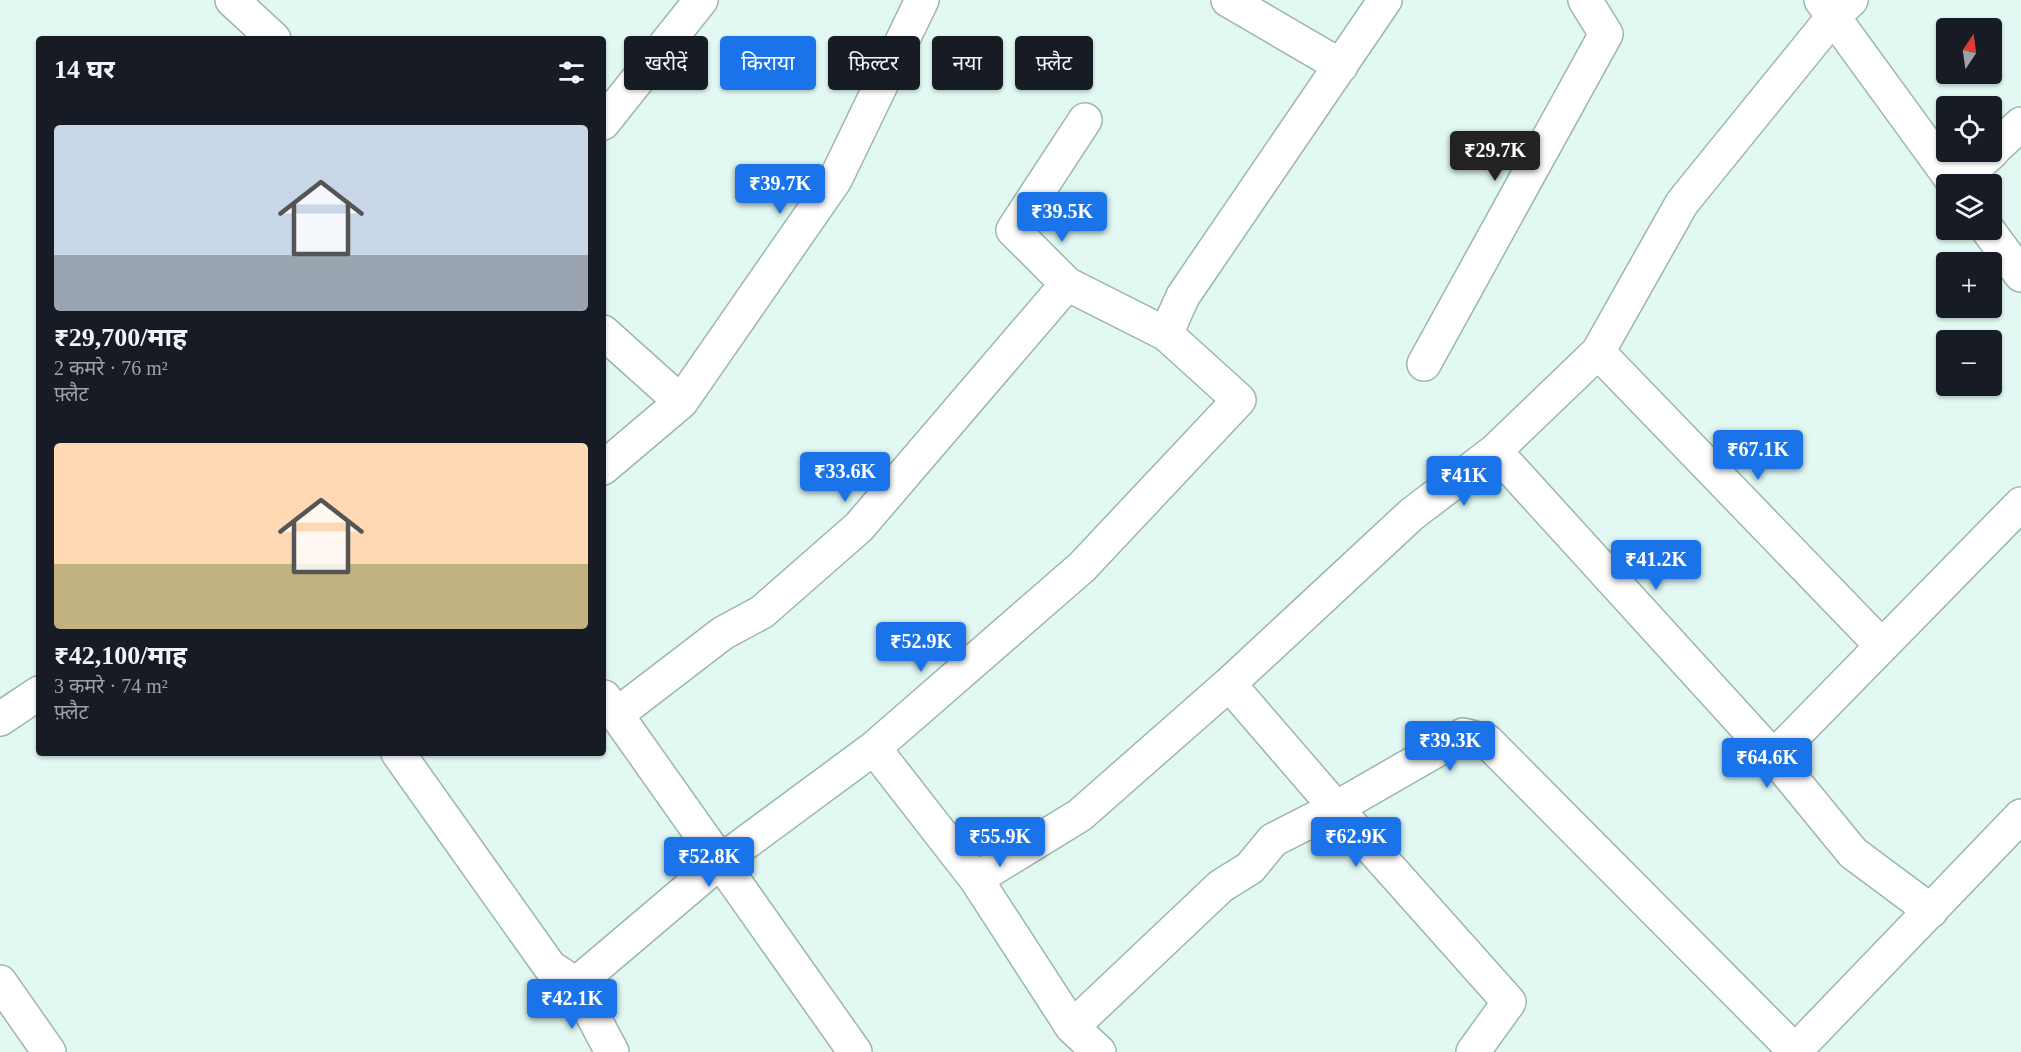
<!DOCTYPE html>
<html lang="hi">
<meta charset="utf-8">
<style>
body{margin:0;font-family:"Times New Roman","Noto Sans Devanagari",serif;background:#242831;color:#f1f3f6;height:100vh;display:flex;flex-direction:column;font-size:22px;white-space:nowrap}
*{box-sizing:border-box;margin:0}
p{font-size:20px;color:#9ea1a6}
.icon{flex:none;width:33px;height:33px;fill:none;stroke:currentColor;stroke-width:2;stroke-linecap:round;stroke-linejoin:round}
.map{position:relative;flex:1;overflow:hidden}
.sheet{position:absolute;left:36px;top:36px;width:570px;height:720px;display:flex;flex-direction:column;background:#171b24;border-radius:6px;box-shadow:0 2px 4px #0004}
.sheet>*{flex:none}
.banner{position:absolute;left:624px;top:36px;width:570px;height:54px;display:flex;gap:12px}
.needle{width:39px;rotate:13deg}
.tools{position:absolute;left:1936px;top:18px;display:grid;gap:12px}
.tools a{display:grid;place-items:center;width:66px;height:66px;border-radius:6px;background:#171b24;box-shadow:0 2px 4px #0004;font-size:30px}
.price{position:absolute;translate:-50% -51px;padding:0 14px;border-radius:6px;background:#1a73e8;color:#fff;font-size:20px;line-height:39px;filter:drop-shadow(0 2px 3px #0008)}
.price::after{content:'';position:absolute;left:50%;top:36px;width:18px;height:14px;margin-left:-9px;background:inherit;clip-path:polygon(0 0,100% 0,50% 100%)}
.price.on{background:#222;color:#fff}
ul{padding:0;list-style:none}
li{display:grid;align-content:center;gap:12px;height:318px;padding:0 18px}
li span{display:grid;place-items:center;height:186px;border-radius:6px;color:#555}
li>.icon{margin-inline-start:auto}
span .icon{width:108px;height:108px;fill:#fffc;stroke-width:1}
li b{font-size:26px}
h2{display:flex;justify-content:space-between;align-items:center;height:72px;padding:0 18px;font-size:26px}
.tag{padding:0 21px;border-radius:6px;background:#171b24;box-shadow:0 2px 4px #0004;font-size:21px;line-height:54px}
.tag.on{background:#1a73e8;color:#fff}
.map>svg:first-child{display:block}
.lines{fill:none;stroke-linecap:round;stroke-linejoin:round}
.minor-casing{stroke:#9eb5af;stroke-width:36}
.tertiary-casing{stroke:#9eb5af;stroke-width:36}
.minor{stroke:#fff;stroke-width:33}
.tertiary{stroke:#fff;stroke-width:33}
</style>
<div class="map">
<svg width="2021" height="1052" viewBox="0 0 2021 1052">
<rect width="100%" height="100%" fill="#e2f9f3"/>
<g class="lines">
<g class="minor-casing">
<path id="minor" d="M232,0L274,39
M1228,0L1341,66
M603,123L701,0
M1992,151L2021,124
M1956,184L1992,152
M603,332L681,402L835,180L922,0
M1166,334L1183,296L1385,0
M1598,352L1882,646
M1424,364L1606,34L1585,0
M1495,451L1780,764
M603,468L681,402
M1229,684L1336,808L1509,1002L1473,1052
M604,697L855,1052
M616,715L723,633L762,612L859,527L1067,284
M0,719L39,693
M874,748L976,879L1072,1027L1099,1052
M398,753L550,967L576,984L612,1052
M976,879L1080,815L1229,684L1412,514L1495,451L1598,352L1682,203L1833,17L1851,0
M1931,911L1853,853L1780,764L1784,746L2021,504
M0,982L49,1052
M576,984L721,861L874,748L1082,567L1239,400L1166,334L1067,284L1013,230L1085,120
M1072,1027L1221,886L1250,868L1273,840L1336,808L1463,735L1487,741L1795,1051
M1794,1052L2021,816"/>
</g>
<g class="tertiary-casing">
<path id="tertiary" d="M1821,0L1955,184
M1988,230L2021,275"/>
</g>
<use href="#minor" class="minor"/>
<use href="#tertiary" class="tertiary"/>
</g>
</svg>
<div class="tools">
<a><svg class="needle" viewBox="-14 -14 28 28"><path d="M0-13l5 13h-10z" fill="#e53935"/><path d="M0 13l5-13h-10z" fill="#9ea1a6"/></svg></a>
<a><svg class="icon" aria-label="locate" viewBox="0 0 24 24"><circle cx="12" cy="12" r="6"/><path d="M12 2v4M12 18v4M2 12h4M18 12h4"/></svg></a>
<a><svg class="icon" aria-label="layers" viewBox="0 0 24 24"><path d="M12 4l9 5-9 5-9-5zM3 14l9 5 9-5"/></svg></a>
<a>+</a>
<a>−</a>
</div>
<b class="price on" style="left:1495px;top:182px">₹29.7K</b>
<b class="price" style="left:780px;top:215px">₹39.7K</b>
<b class="price" style="left:1062px;top:243px">₹39.5K</b>
<b class="price" style="left:1758px;top:481px">₹67.1K</b>
<b class="price" style="left:845px;top:503px">₹33.6K</b>
<b class="price" style="left:1464px;top:507px">₹41K</b>
<b class="price" style="left:1656px;top:591px">₹41.2K</b>
<b class="price" style="left:921px;top:673px">₹52.9K</b>
<b class="price" style="left:1450px;top:772px">₹39.3K</b>
<b class="price" style="left:1767px;top:789px">₹64.6K</b>
<b class="price" style="left:1000px;top:868px">₹55.9K</b>
<b class="price" style="left:1356px;top:868px">₹62.9K</b>
<b class="price" style="left:709px;top:888px">₹52.8K</b>
<b class="price" style="left:572px;top:1030px">₹42.1K</b>
<div class="banner">
<a class="tag">खरीदें</a>
<a class="tag on">किराया</a>
<a class="tag">फ़िल्टर</a>
<a class="tag">नया</a>
<a class="tag">फ़्लैट</a>
</div>
<section class="sheet">
<h2>14 घर<svg class="icon" aria-label="filters" viewBox="0 0 24 24"><path d="M4 7h16M4 17h16"/><circle cx="9" cy="7" r="2"/><circle cx="15" cy="17" r="2"/></svg></h2>
<ul>
<li><span style="background:linear-gradient(#c9d6e8 70%,#9aa5b1 0)"><svg class="icon" aria-label="home" viewBox="0 0 24 24"><path d="M3 11l9-7 9 7M6 9v11h12V9"/></svg></span><div><b>₹29,700/माह</b><p>2 कमरे · 76 m²</p><p>फ़्लैट</p></div></li>
<li><span style="background:linear-gradient(#ffd9b3 65%,#c2b280 0)"><svg class="icon" aria-label="home" viewBox="0 0 24 24"><path d="M3 11l9-7 9 7M6 9v11h12V9"/></svg></span><div><b>₹42,100/माह</b><p>3 कमरे · 74 m²</p><p>फ़्लैट</p></div></li>
</ul>
</section>
</div>
